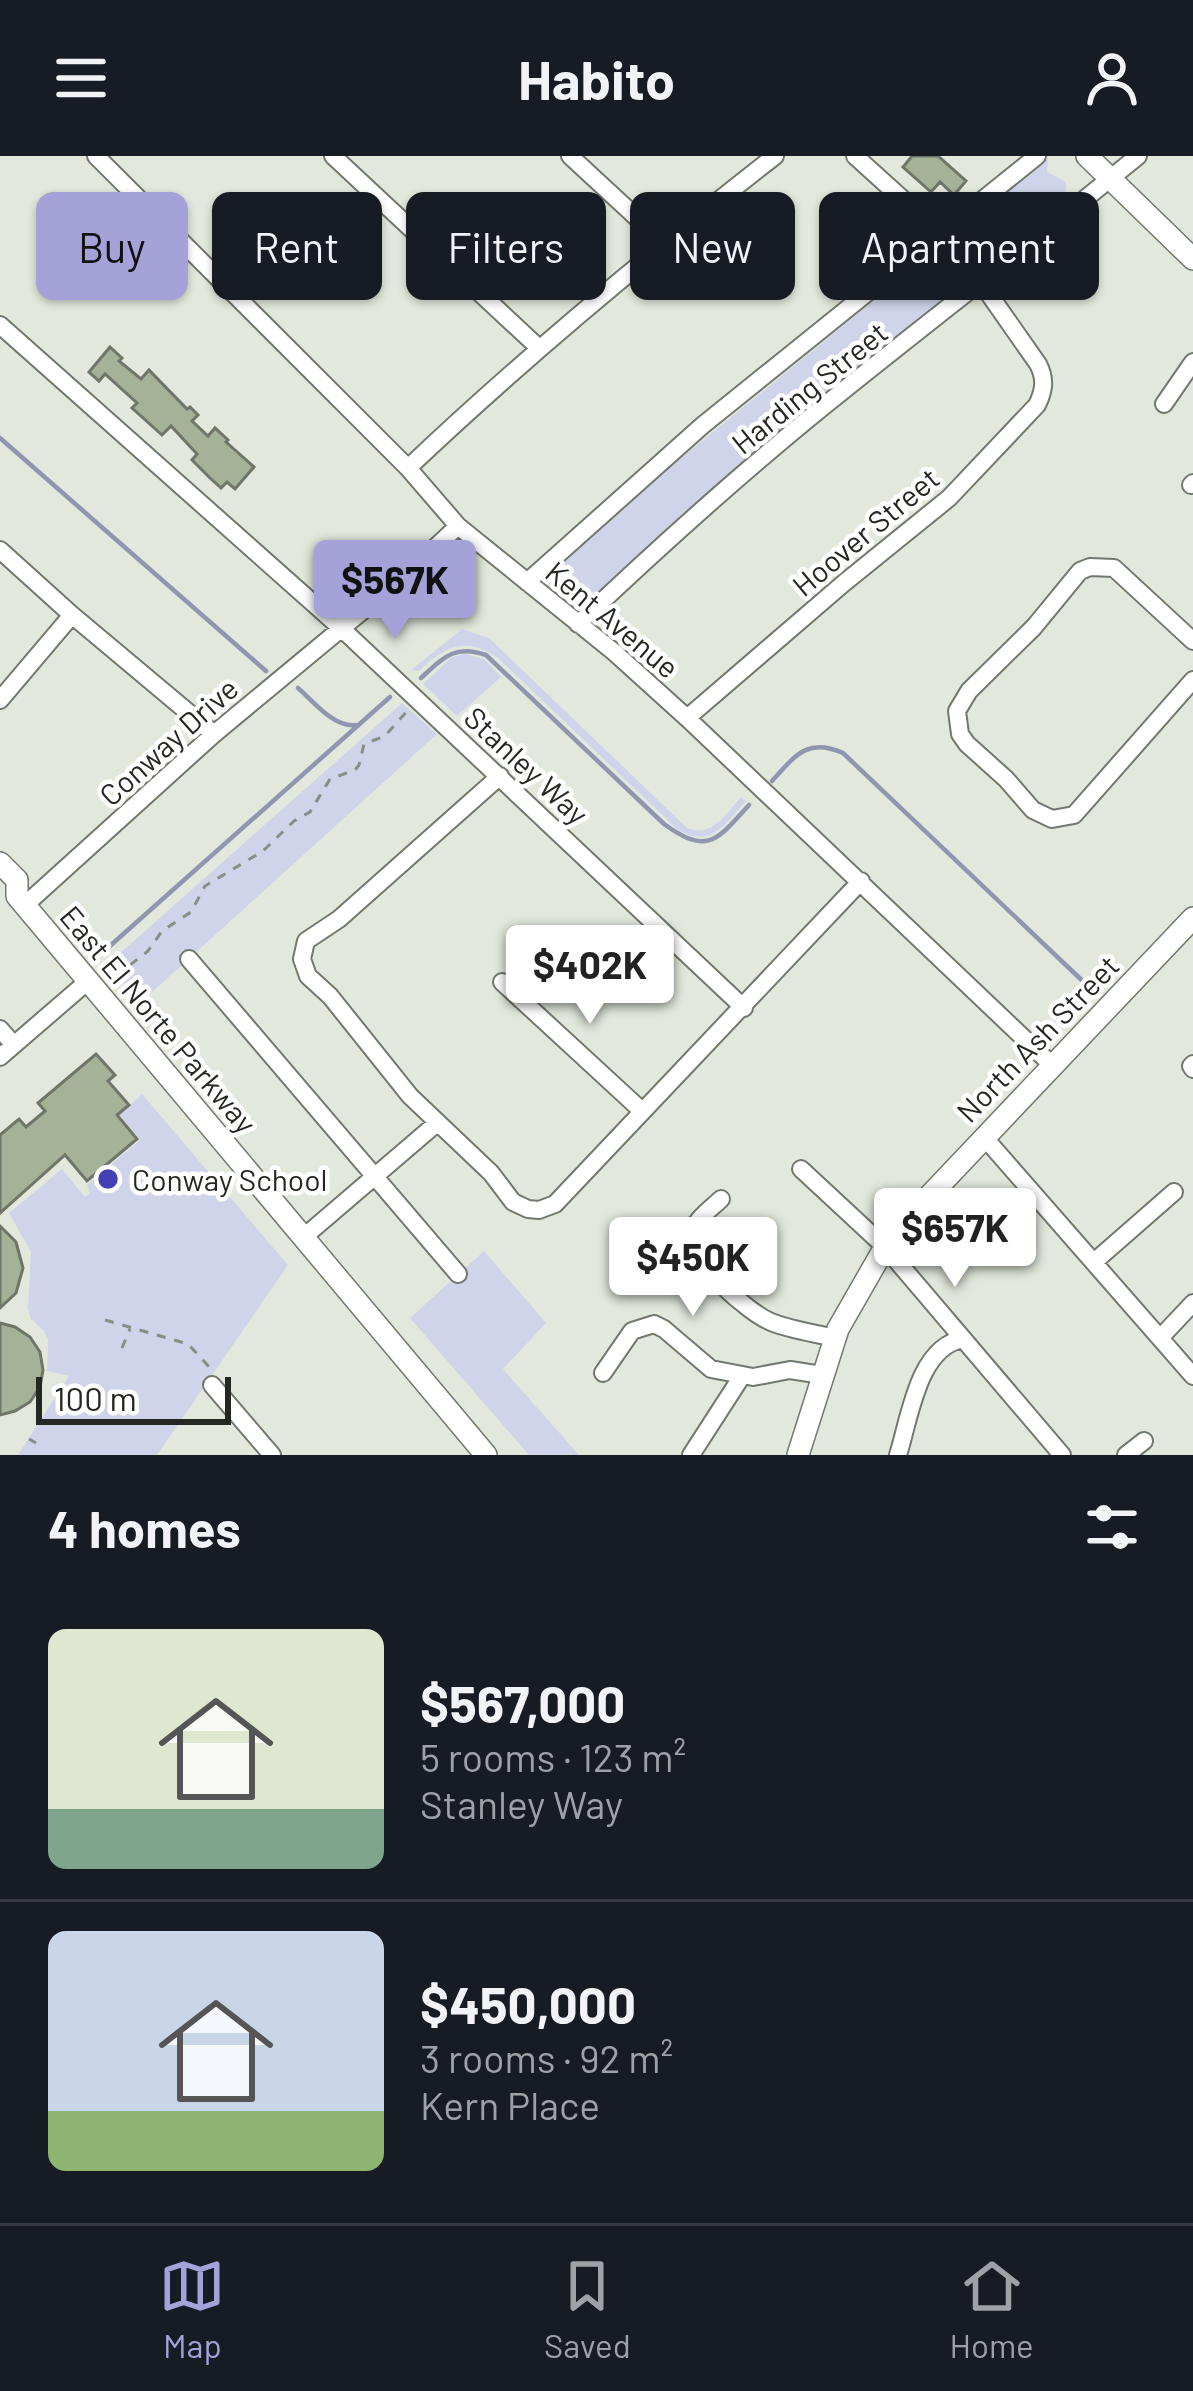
<!DOCTYPE html>
<meta charset="utf-8">
<style>
body{margin:0;font-family:Barlow,sans-serif;background:#242831;color:#f1f3f6;height:100vh;display:flex;flex-direction:column;font-size:45px;white-space:nowrap}
*{box-sizing:border-box;margin:0}
p{font-size:39px;color:#9ea1a6}
.icon{flex:none;width:66px;height:66px;fill:none;stroke:currentColor;stroke-width:2;stroke-linecap:round;stroke-linejoin:round}
.map{position:relative;height:1299px;overflow:hidden}
.side{display:flex;flex-direction:column;background:#171b24;flex:1}
.side>*{flex:none}
.hud{position:absolute;left:36px;top:36px;width:1122px;height:108px;display:flex;gap:24px}
.scale{position:absolute;left:36px;bottom:30px;width:195px;box-sizing:border-box;padding-left:12px;border:6px solid #242722;border-top:0;font-size:33px;line-height:42px;white-space:nowrap;color:#242722;-webkit-text-stroke:9px #fff;paint-order:stroke}
.price{position:absolute;translate:-50% -102px;padding:0 27px;border-radius:12px;background:#fff;color:#222;font-size:39px;line-height:78px;filter:drop-shadow(0 3px 6px #0008)}
.price::after{content:'';position:absolute;left:50%;top:72px;width:36px;height:27px;margin-left:-18px;background:inherit;clip-path:polygon(0 0,100% 0,50% 100%)}
.price.current{background:#a4a2d9;color:#111}
ul{padding:0;list-style:none}
li{display:flex;align-items:center;gap:36px;height:300px;padding:0 48px}
li+li{border-top:3px solid #363941}
li span{display:grid;place-items:center;flex:none;width:336px;height:240px;border-radius:18px;color:#555}
li>.icon{margin-inline-start:auto}
span .icon{width:144px;height:144px;fill:#fffc;stroke-width:1}
li b{font-size:51px}
h2{display:flex;justify-content:space-between;align-items:center;height:144px;padding:0 48px;font-size:51px}
.tag{padding:0 42px;border-radius:18px;background:#171b24;box-shadow:0 3px 9px #0004;font-size:42px;line-height:108px}
.tag.current{background:#a4a2d9;color:#111}
header{display:flex;justify-content:space-between;align-items:center;height:156px;padding:0 48px;background:#171b24;font-size:54px;font-weight:700}
.tabs{display:flex;justify-content:space-around;align-items:center;height:168px;border-top:3px solid #363941;background:#171b24;font-size:33px;color:#9ea1a6}
.tabs a{display:grid;justify-items:center;gap:6px}
.tabs .current{color:#a4a2d9}
.map>svg:first-child{display:block}
.green{fill:#d0d4ea}
.lines{fill:none;stroke-linecap:round;stroke-linejoin:round}
.stream{stroke:#9095b0;stroke-width:4.5}
.building{fill:#a4b297;stroke:#6f7569;stroke-width:3}
.minor-casing{stroke:#72786d;stroke-width:20}
.major-casing{stroke:#72786d;stroke-width:24}
.path{stroke:#898e85;stroke-width:3;stroke-dasharray:9 9;stroke-linecap:butt}
.minor{stroke:#fff;stroke-width:16}
.major{stroke:#fff;stroke-width:21}
.poi-dot{fill:#4540b6;stroke:#fff;stroke-width:4.5}
.labels{text-anchor:middle;dominant-baseline:central;stroke-width:9;stroke-linejoin:round;paint-order:stroke}
.street-label{font-size:30px;fill:#242722;stroke:#fff}
.poi-label{font-size:30px;fill:#242722;stroke:#fff;text-anchor:start}
</style>
<header><svg class="icon" aria-label="menu" viewBox="0 0 24 24"><path d="M4 6h16M4 12h16M4 18h16"/></svg>Habito<svg class="icon" aria-label="person" viewBox="0 0 24 24"><circle cx="12" cy="8" r="4"/><path d="M4 21q1-7 8-7t8 7"/></svg></header>
<div class="map">
<svg width="1193" height="1299" viewBox="0 0 1193 1299">
<rect width="100%" height="100%" fill="#e2e9dc"/>
<path class="green" d="M1048,2L1047,16L1066,26L1065,43L1069,48L988,110L977,108L961,89V74Z
M932,101C948,104 961,120 958,136L585,452C570,454 554,443 550,428L555,414L674,308L923,104Z
M462,473L489,482L687,672C712,682 726,658 741,641L746,645C725,668 710,694 677,673L498,502C465,480 446,490 419,515L411,514Z
M466,498L484,503L501,521L457,560L423,528L452,501Z
M402,547L437,578L140,847L109,807Z
M142,938L288,1109L157,1299H18L69,1220L47,1215L48,1183L44,1175L31,1163L28,1152L31,1096L9,1057L62,1013L85,1041L90,1037L87,1029L140,984L119,959Z
M484,1095L546,1167L503,1213L579,1299H529L410,1162Z"/>
<g class="lines">
<path class="stream" d="M0,282L266,515
M421,522C443,502 454,488 486,499L664,668C708,700 717,684 749,649
M298,532C314,546 334,572 356,569
M772,625C795,600 807,581 843,597L1090,832
M102,797L390,541"/>
</g>
<path class="building" d="M912,0H938L966,25L954,39L940,26L931,36L903,11Z
M110,191L122,202L119,205L141,223L149,214L187,253L190,251L198,259L192,265L208,280L215,272L228,284L226,286L254,311L235,333L227,326L221,332L210,322L192,304L197,298L171,270L162,279L132,252L137,247L105,218L99,225L89,216Z
M96,898L115,919L108,925L129,949L117,959L137,983L87,1025L65,999L0,1057V979L19,963L26,971L45,955L38,947Z
M0,1070L16,1086L23,1112L16,1137L0,1152Z
M0,1167L15,1171L30,1181L40,1196L43,1214L40,1231L30,1246L15,1255L0,1259Z"/>
<g class="lines">
<g class="minor-casing">
<path id="minor" d="M96,0L408,312L458,370L614,496L687,562L1052,909
M333,0L539,192
M570,0L664,87
M0,169L341,472L744,852
M1164,248L1193,206
M408,312C525,201 648,99 775,0
M1191,329L1193,327
M0,394L72,459L214,578
M527,426L703,269L1037,0
M578,468C657,393 739,319 824,250C928,166 1034,85 1138,0
M1193,485L1114,412L1090,411L1080,415L1034,471L969,535L957,555L960,578L967,588L1006,623L1033,654L1052,663L1074,659L1193,524
M0,544L72,459
M687,562L844,427L949,342L1037,249C1044,235 1046,223 1038,208L982,128L940,77L855,0
M500,620L339,763L306,785L302,803L308,820L330,840L410,940L491,1017L513,1046L528,1053L539,1054L555,1048L861,725
M25,749L214,578L407,418L458,370
M189,803L458,1118
M502,826L642,955
M0,873L14,889
M0,901L88,825
M1193,908L1191,910L1193,913
M984,981L1193,1220
M801,1013L885,1091L1062,1299
M721,1043C712,1052 693,1065 691,1079C687,1104 749,1157 771,1166C791,1174 814,1177 835,1182
M305,1080L437,967
M1094,1106L1174,1036
M1160,1182L1193,1147
M603,1217L632,1175L654,1168L664,1173L711,1213L753,1221L790,1214L822,1219
M212,1229L272,1299
M691,1299L742,1220
M898,1299C910,1261 918,1191 963,1183
M1126,1299L1144,1285"/>
</g>
<g class="major-casing">
<path id="major" d="M1087,0L1193,103
M0,707L17,724V740L486,1299
M798,1299L838,1173L885,1091L916,1054L1193,762"/>
</g>
<path class="path" d="M116,820L148,795L162,775L191,756L205,730L263,695L294,665L310,656L330,623L355,614L359,609L364,588L385,580L409,553
M105,1164L188,1188L213,1215
M122,1192L130,1173
M29,1283L36,1287"/>
<use href="#minor" class="minor"/>
<use href="#major" class="major"/>
</g>
<circle class="poi-dot" cx="108" cy="1023" r="12"/>
<g class="labels">
<g class="street-label">
<text transform="translate(809 231) rotate(-39)">Harding Street</text>
<text transform="translate(865 375) rotate(-40)">Hoover Street</text>
<text transform="translate(613 463) rotate(40)">Kent Avenue</text>
<text transform="translate(168 585) rotate(-42)">Conway Drive</text>
<text transform="translate(527 609) rotate(43)">Stanley Way</text>
<text transform="translate(159 863) rotate(50)">East El Norte Parkway</text>
<text transform="translate(1037 882) rotate(-46)">North Ash Street</text>
</g>
<g class="poi-label">
<text x="132" y="1023">Conway School</text>
</g>
</g>
</svg>
<div class="scale">100 m</div>
<b class="price current" style="left:395px;top:486px">$567K</b>
<b class="price" style="left:590px;top:871px">$402K</b>
<b class="price" style="left:955px;top:1134px">$657K</b>
<b class="price" style="left:693px;top:1163px">$450K</b>
<div class="hud">
<a class="tag current">Buy</a>
<a class="tag">Rent</a>
<a class="tag">Filters</a>
<a class="tag">New</a>
<a class="tag">Apartment</a>
</div>
</div>
<section class="side">
<h2>4 homes<svg class="icon" aria-label="filters" viewBox="0 0 24 24"><path d="M4 7h16M4 17h16"/><circle cx="9" cy="7" r="2"/><circle cx="15" cy="17" r="2"/></svg></h2>
<ul>
<li><span style="background:linear-gradient(#dfe7d0 75%,#7fa58c 0)"><svg class="icon" aria-label="home" viewBox="0 0 24 24"><path d="M3 11l9-7 9 7M6 9v11h12V9"/></svg></span><div><b>$567,000</b><p>5 rooms · 123 m²</p><p>Stanley Way</p></div></li>
<li><span style="background:linear-gradient(#c9d6e8 75%,#8fb573 0)"><svg class="icon" aria-label="home" viewBox="0 0 24 24"><path d="M3 11l9-7 9 7M6 9v11h12V9"/></svg></span><div><b>$450,000</b><p>3 rooms · 92 m²</p><p>Kern Place</p></div></li>
</ul>
</section>
<nav class="tabs">
<a class="current"><svg class="icon" aria-label="map" viewBox="0 0 24 24"><path d="M3 6l6-2 6 2 6-2v14l-6 2-6-2-6 2zM9 4v14M15 6v14"/></svg>Map</a>
<a><svg class="icon" aria-label="saved" viewBox="0 0 24 24"><path d="M7 4h10v16l-5-4-5 4z"/></svg>Saved</a>
<a><svg class="icon" aria-label="home" viewBox="0 0 24 24"><path d="M3 11l9-7 9 7M6 9v11h12V9"/></svg>Home</a>
</nav>
